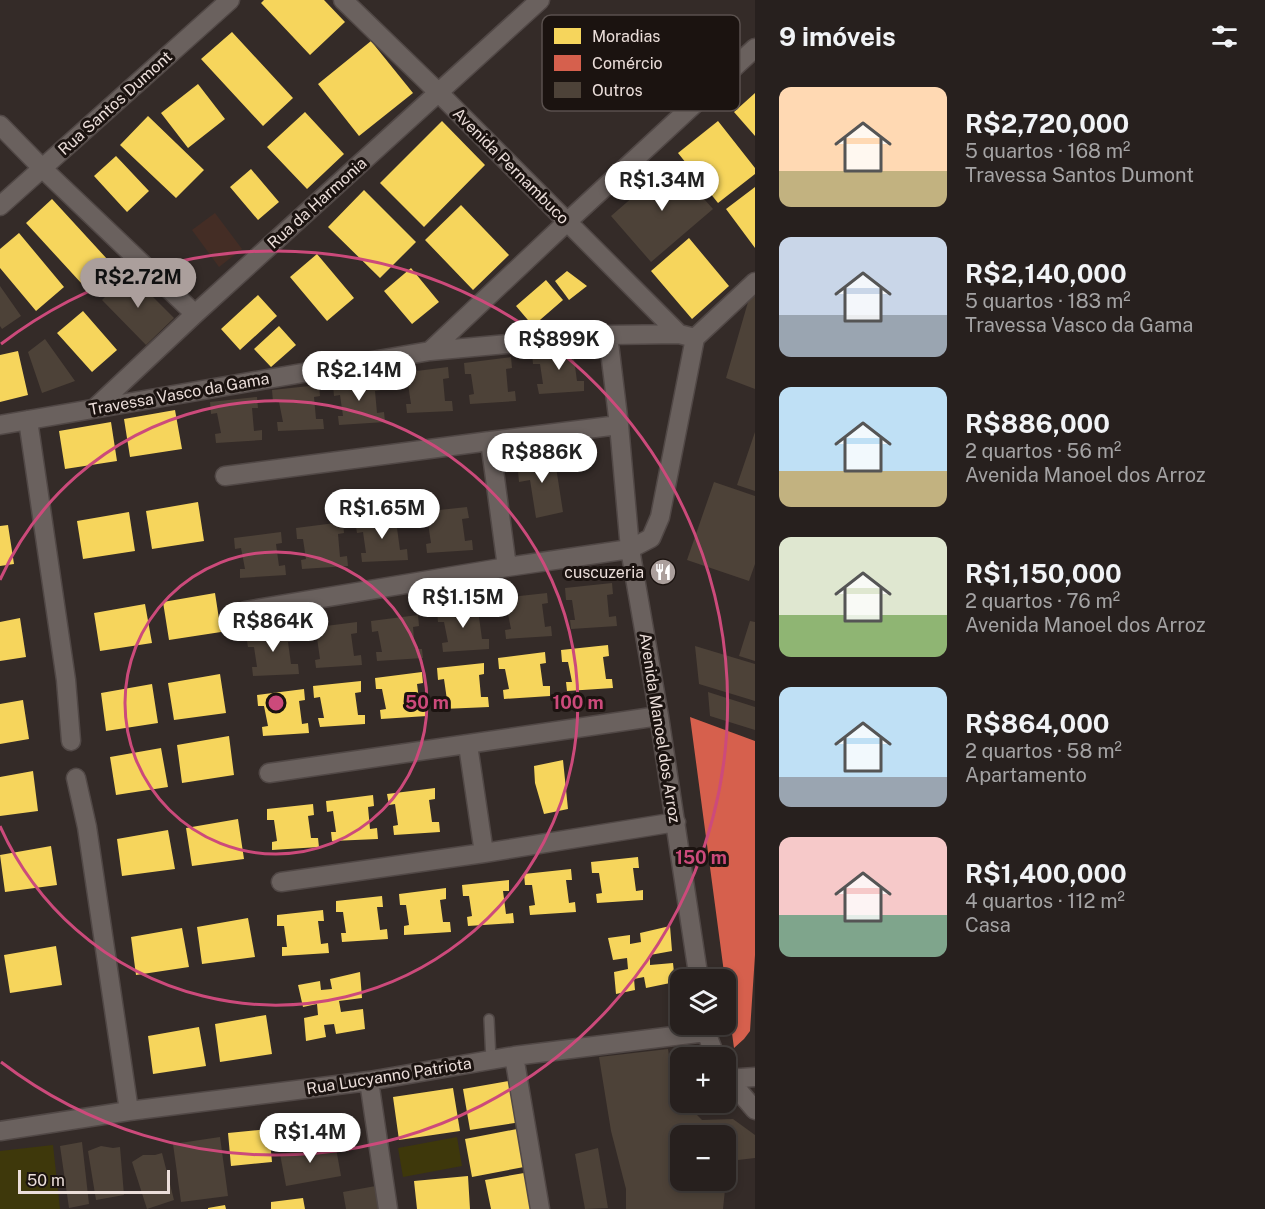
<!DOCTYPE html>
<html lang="pt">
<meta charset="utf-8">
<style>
body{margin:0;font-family:"Public Sans",sans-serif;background:#2f2827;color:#f1f3f6;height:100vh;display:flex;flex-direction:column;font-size:22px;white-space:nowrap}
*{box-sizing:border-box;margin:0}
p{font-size:20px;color:#a4a3a4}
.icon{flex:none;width:33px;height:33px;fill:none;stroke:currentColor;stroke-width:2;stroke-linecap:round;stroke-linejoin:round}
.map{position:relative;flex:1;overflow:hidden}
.drawer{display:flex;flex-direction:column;background:#27201e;width:510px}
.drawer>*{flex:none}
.buttons{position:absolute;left:670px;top:969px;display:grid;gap:12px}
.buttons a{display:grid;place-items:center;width:66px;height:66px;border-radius:12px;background:#27201e;box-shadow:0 3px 9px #0003,0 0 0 2px #433e3c;font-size:30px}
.scale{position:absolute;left:18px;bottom:15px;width:152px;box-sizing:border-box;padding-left:6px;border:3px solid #ebdeda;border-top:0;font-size:16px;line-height:21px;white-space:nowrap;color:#ebdeda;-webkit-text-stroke:4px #1b1310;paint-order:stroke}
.price{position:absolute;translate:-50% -51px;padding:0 14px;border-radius:21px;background:#fff;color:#222;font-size:20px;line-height:39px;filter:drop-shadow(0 2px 3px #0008)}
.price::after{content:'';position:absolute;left:50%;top:36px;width:18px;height:14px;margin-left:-9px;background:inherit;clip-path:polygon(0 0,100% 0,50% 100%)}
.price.selected{background:#ab9f9c;color:#111}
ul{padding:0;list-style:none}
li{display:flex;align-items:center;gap:18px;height:150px;padding:0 24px}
li span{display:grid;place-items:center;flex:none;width:168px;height:120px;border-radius:12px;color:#555}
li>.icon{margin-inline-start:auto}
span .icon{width:72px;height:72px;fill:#fffc;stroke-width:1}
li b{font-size:26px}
h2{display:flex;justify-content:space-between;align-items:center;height:72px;padding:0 24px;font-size:26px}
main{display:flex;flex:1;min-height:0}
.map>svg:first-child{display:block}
.built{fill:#442d25}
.green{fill:#3e380b}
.homes{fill:#f6d55c}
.shops{fill:#d6604d}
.building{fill:#4d4238}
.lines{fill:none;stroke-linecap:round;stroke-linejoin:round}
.service-casing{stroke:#514846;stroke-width:12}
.minor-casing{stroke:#514846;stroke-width:21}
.service{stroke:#6a615e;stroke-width:9}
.minor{stroke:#6a615e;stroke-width:18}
.ring{fill:none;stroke:#cc4a7b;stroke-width:3}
.labels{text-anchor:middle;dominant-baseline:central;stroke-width:6;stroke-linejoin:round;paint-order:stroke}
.street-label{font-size:16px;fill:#ebdeda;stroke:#1b1310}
.poi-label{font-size:16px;fill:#ebdeda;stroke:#1b1310;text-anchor:end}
.key{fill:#1b1310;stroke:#59504d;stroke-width:1.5}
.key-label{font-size:16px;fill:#ebdeda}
.centre{fill:#cc4a7b;stroke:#1b1310;stroke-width:3}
.ring-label{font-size:18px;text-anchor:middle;font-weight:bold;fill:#cc4a7b;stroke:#1b1310;stroke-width:6;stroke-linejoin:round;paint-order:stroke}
</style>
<main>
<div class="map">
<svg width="755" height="1209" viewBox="0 0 755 1209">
<rect width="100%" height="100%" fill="#342b28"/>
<path class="built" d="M215,213L242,249L219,267L192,230Z"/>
<path class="green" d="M457,1137L462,1166L403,1177L398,1148Z
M53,1145L60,1209H0V1151Z"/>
<path class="homes" d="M264,0H324L345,22L310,55L261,3Z
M232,32L293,98L263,126L201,59Z
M371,41L413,93L359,136L318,84Z
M198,84L225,119L188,148L161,113Z
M755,93V136L734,112Z
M305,112L344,154L307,189L267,147Z
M148,116L204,170L176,198L120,145Z
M442,121L485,165L424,227L380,183Z
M718,121L755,168V174L718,203L678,153Z
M116,156L149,191L127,212L94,176Z
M251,169L279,202L258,220L230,187Z
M755,187V248L726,209Z
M364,190L416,242L380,278L328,227Z
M52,199L108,260L82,284L26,223Z
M461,205L509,255L473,290L425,240Z
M19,233L64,287L36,311L0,268V249Z
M689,238L729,286L692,319L651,271Z
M317,254L354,298L327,321L290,277Z
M411,268L439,302L412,324L384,291Z
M567,271L587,286L569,300L555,281Z
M546,280L563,300L533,326L516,306Z
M258,295L277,316L240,350L221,329Z
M83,311L117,350L92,372L57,333Z
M279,326L296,345L271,367L254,349Z
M18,351L28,395L0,402V355Z
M175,410L182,449L130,457L124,419Z
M111,422L117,461L65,469L59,431Z
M198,502L204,541L152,549L146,511Z
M129,512L135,551L83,559L77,521Z
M8,525L14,564L0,566V526Z
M215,593L221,632L169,640L163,602Z
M145,604L152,643L100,651L94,613Z
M20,618L26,657L0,661V622Z
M608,645L609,656L603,657L606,679H612L613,688L567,691L566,682H572L568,662H562L561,650Z
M545,652L546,663L540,664L543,686H550V696L504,699L503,690L509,689L505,669H499L498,658Z
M484,663V674L479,675L481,697H488L489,707L443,709L442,700H447L444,679L438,680L437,668Z
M422,672L423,683L417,684L420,707L426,706L427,716L381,719L380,710L386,709L382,689H376L375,678Z
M220,674L226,713L174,720L168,683Z
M361,681V692L355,693L358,715H365V724L320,727L318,718H324L320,697L314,698L313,686Z
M152,684L158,723L106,731L101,693Z
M304,689L305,700L299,701L302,724L308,723L309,733L263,736L262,727L268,726L264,706H258L257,695Z
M23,700L29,739L0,744V704Z
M229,736L234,775L182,783L177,745Z
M161,748L168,787L116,795L110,757Z
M563,760L568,809L544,814L535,783L534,766Z
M33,771L38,811L0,816V777Z
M435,788V799L429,800L432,822H439L440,832L394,835L393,826L398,825L395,804L389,805L387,794Z
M373,795L374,806L368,807L370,829L377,828L378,839L332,841L331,832H336L333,811L327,812L326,801Z
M313,804L314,815L308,816L311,838H318L319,847L272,850V842L277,841L274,820H267V809Z
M238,819L244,859L192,866L186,828Z
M168,830L175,869L122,876L117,839Z
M51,846L57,885L5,892L0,855Z
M638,857L639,868H633L636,891L643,890V900L597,903L596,894L602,893L599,873H592L591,862Z
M571,869L572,880H566L569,903L575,902L576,912L530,915L529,906L535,905L532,885H525L524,874Z
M509,880V891H503L506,914L513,913L514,923L468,926L467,917L472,916L469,896H463L462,885Z
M446,888V899L440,900L443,922H450L451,932L404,935V926L409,925L406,905H400L399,894Z
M382,896L383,907H377L380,930L387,929L388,939L342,942L341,933H346L343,912H336V901Z
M323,910L324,921H318L321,944L328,943L329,953L282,956V947H287L284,926H277V915Z
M248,918L255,957L202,964L197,927Z
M670,926L672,951L650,955V965L673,963L675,982L646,988L644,977L634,979L635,990L616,994L614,972L628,969L627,958L613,960L608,938L630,935V944L641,942L640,933Z
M182,928L189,967L136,975L131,937Z
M56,946L62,985L10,993L4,955Z
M360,972L362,998L339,1001L341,1012L363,1009L365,1029L336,1034L334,1024L324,1025L326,1037L306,1041L304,1018L318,1015L317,1004L303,1007L298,985L320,981L321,990L332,989L330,979Z
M266,1015L272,1054L220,1062L215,1024Z
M199,1027L206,1066L153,1074L148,1036Z
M514,1080L521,1122L470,1130L463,1089Z
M453,1088L460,1131L399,1140L393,1097Z
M269,1129L272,1162L231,1166L228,1133Z
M517,1129L524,1167L472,1177L465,1139Z
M524,1173L531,1209H491L485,1180Z
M468,1176L470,1209H417L414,1181Z
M303,1198L305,1209H271V1202Z
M225,1205L226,1209H208V1208Z"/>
<path class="shops" d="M690,717L755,741V955L750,1031L744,1039L734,1048L726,989V980H725Z"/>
<path class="building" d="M672,163L713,209L651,262L611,216Z
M129,273L174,318L146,345L102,300Z
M0,286L21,316L2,329L0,326Z
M755,295V389L726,378L748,302Z
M45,339L75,381L42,393L28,352Z
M579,347L580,358L574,359L577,381H584V391L539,394L537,384H543L540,364H533L532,353Z
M511,357L512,368L506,369L508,392L515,391L516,401L470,404L469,395L474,394L471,374H465L464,363Z
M448,367L449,378L443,379L445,401H452L453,411L407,413L406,404H411L408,384H402L401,373Z
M380,379L381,390L375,391L377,413L384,412L385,422L339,425L338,416H343L340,395L334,396L333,385Z
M319,385L320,396L314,397L316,419H323L324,429L278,431L277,422H283L279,402H273L272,390Z
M257,397L258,408H252L254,431L262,430V440L216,443L215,434L221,433L217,413L211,414L210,402Z
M755,432V491L737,485Z
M554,454L563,512L536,518L530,480L519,482L517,460Z
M714,482L755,496V564L749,581L687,560Z
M467,507L469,518L462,519L465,541L472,540L473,550L427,553L426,544L431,543L428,523H421V512Z
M403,516V527L397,528L400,550L407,549L408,560L362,562L361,553H366L363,532L357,533L355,521Z
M343,522L344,533L338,534L340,557L347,556L348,566L302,569L301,560L306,559L303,539H297L296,528Z
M281,532L282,543L276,544L279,566L285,565L286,575L240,578V569H245L241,548L235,549L234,538Z
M612,583L613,594L607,595L609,617L616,616L617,626L571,629L570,620H575L572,600H566L565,588Z
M547,593L548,603L542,604L545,627L551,626L552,636L506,639L505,630L511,629L507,609H501L500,598Z
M484,605L485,616L479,617L482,639H489V649L443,652L442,643L448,642L444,622H438L437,611Z
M418,615L419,626L413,627L415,649H422L423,658L377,661L376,652H382L378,631L372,632L371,621Z
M750,621L755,622V661L739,656Z
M357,622V633L351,634L354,656L361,655L362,665L316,668L315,660L320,659L317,638L311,639L310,628Z
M294,630V641L288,642L291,664H298L299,674L253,676L252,667H257L254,647H248L246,635Z
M695,646L755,664V701L699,684Z
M708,692L755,707V730L710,716Z
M668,1049L674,1092L681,1099V1102H684L702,1120L733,1119L755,1135V1158L729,1161L727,1172L726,1171V1136H681V1180H726L723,1209H626V1189L611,1131L599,1057Z
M220,1137L228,1196L181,1202L173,1144Z
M82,1142L89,1204L69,1208L60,1146Z
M320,1144L325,1148H336L341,1176L286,1186L280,1154L291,1152L295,1145Z
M101,1146L113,1148L120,1147L124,1195L96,1200L88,1151Z
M598,1148L608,1208L585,1209L575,1154Z
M162,1153L174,1200L147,1209L132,1162L143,1155H155Z
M381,1185L383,1209H346L343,1192Z"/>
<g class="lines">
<g class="service-casing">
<path id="service" d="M489,1019L491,1060"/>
</g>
<g class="minor-casing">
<path id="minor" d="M343,0L439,93L679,334
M0,125L42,168L195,314
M0,206L230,0
M608,335L619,425L630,549L659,716L699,980
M695,338L755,282
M430,351L567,222L755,48
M95,408L195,314L540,0
M28,420L66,680L71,741
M0,425L430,351L608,335L679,334L695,338
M490,441L507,567
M225,476L490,441L619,425
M245,611L507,567L630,549L651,538L660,517L695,338
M468,745L484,853
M269,773L659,716
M76,778L87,827L129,1111
M281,882L484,853L676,822
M705,1024L706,1032L716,1058
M514,1056L540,1209
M726,1076L755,1110
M727,1079L755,1077
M369,1081L388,1209
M0,1131L129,1111L369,1081L514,1056L706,1032"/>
</g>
<use href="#service" class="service"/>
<use href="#minor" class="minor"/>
</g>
<g class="ring">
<circle cx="276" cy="703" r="151"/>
<path d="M0 580A302 302 0 1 1 0 826"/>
<path d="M1 344A452 452 0 1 1 1 1062"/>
</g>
<defs>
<g id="restaurant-disc" transform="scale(1.35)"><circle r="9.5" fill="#ab9f9c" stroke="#1b1310"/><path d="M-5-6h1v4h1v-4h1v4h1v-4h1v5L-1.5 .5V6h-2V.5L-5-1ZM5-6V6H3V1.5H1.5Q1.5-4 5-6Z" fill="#fff"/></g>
</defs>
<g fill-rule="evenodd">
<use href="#restaurant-disc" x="663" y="572"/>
</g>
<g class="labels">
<g class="street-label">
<text transform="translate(115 103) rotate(-42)">Rua Santos Dumont</text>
<text transform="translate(511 166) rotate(45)">Avenida Pernambuco</text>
<text transform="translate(317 203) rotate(-42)">Rua da Harmonia</text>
<text transform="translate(179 394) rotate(-10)">Travessa Vasco da Gama</text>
<text transform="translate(660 728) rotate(81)">Avenida Manoel dos Arroz</text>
<text transform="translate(389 1076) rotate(-9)">Rua Lucyanno Patriota</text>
</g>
<g class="poi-label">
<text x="644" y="572">cuscuzeria</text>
</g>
</g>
<rect x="542" y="15" width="198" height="96" rx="9" class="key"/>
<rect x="554" y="28" width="27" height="16" fill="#f6d55c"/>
<rect x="554" y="55" width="27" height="16" fill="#d6604d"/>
<rect x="554" y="82" width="27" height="16" fill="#4d4238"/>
<g class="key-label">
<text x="592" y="42">Moradias</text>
<text x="592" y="69">Comércio</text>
<text x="592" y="96">Outros</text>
</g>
<circle cx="276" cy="703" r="9" class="centre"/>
<g class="ring-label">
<text x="427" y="709">50 m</text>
<text x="578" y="709">100 m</text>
<text x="701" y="864">150 m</text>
</g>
</svg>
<div class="buttons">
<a><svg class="icon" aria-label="layers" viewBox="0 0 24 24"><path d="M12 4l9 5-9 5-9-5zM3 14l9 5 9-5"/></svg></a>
<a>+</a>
<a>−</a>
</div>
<div class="scale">50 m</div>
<b class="price" style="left:662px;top:212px">R$1.34M</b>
<b class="price selected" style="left:138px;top:309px">R$2.72M</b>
<b class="price" style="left:559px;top:371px">R$899K</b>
<b class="price" style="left:359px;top:402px">R$2.14M</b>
<b class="price" style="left:542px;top:484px">R$886K</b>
<b class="price" style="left:382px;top:540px">R$1.65M</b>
<b class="price" style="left:463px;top:629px">R$1.15M</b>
<b class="price" style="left:273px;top:653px">R$864K</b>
<b class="price" style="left:310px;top:1164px">R$1.4M</b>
</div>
<section class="drawer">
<h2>9 imóveis<svg class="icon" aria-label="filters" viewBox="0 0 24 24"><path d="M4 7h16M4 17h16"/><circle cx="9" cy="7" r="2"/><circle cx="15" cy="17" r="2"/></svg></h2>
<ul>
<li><span style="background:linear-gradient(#ffd9b3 70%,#c2b280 0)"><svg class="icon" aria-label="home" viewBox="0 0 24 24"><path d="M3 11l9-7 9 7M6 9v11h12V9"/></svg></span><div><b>R$2,720,000</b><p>5 quartos · 168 m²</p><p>Travessa Santos Dumont</p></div></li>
<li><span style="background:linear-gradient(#c9d6e8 65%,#9aa5b1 0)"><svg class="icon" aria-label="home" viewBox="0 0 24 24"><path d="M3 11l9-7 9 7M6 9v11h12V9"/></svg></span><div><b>R$2,140,000</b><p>5 quartos · 183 m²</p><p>Travessa Vasco da Gama</p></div></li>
<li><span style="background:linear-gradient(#bfe0f5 70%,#c2b280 0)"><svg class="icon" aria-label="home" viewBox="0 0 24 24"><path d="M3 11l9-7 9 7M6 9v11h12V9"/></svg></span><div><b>R$886,000</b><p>2 quartos · 56 m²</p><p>Avenida Manoel dos Arroz</p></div></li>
<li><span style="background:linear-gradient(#dfe7d0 65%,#8fb573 0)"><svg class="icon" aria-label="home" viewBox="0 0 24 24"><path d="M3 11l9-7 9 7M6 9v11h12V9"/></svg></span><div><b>R$1,150,000</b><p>2 quartos · 76 m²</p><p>Avenida Manoel dos Arroz</p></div></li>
<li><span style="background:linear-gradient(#bfe0f5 75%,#9aa5b1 0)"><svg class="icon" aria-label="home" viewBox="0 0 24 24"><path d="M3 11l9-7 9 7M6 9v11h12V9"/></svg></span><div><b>R$864,000</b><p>2 quartos · 58 m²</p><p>Apartamento</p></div></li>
<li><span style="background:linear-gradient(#f6c9c9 65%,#7fa58c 0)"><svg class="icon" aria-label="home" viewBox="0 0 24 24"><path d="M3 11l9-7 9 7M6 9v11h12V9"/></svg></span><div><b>R$1,400,000</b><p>4 quartos · 112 m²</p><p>Casa</p></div></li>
</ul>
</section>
</main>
